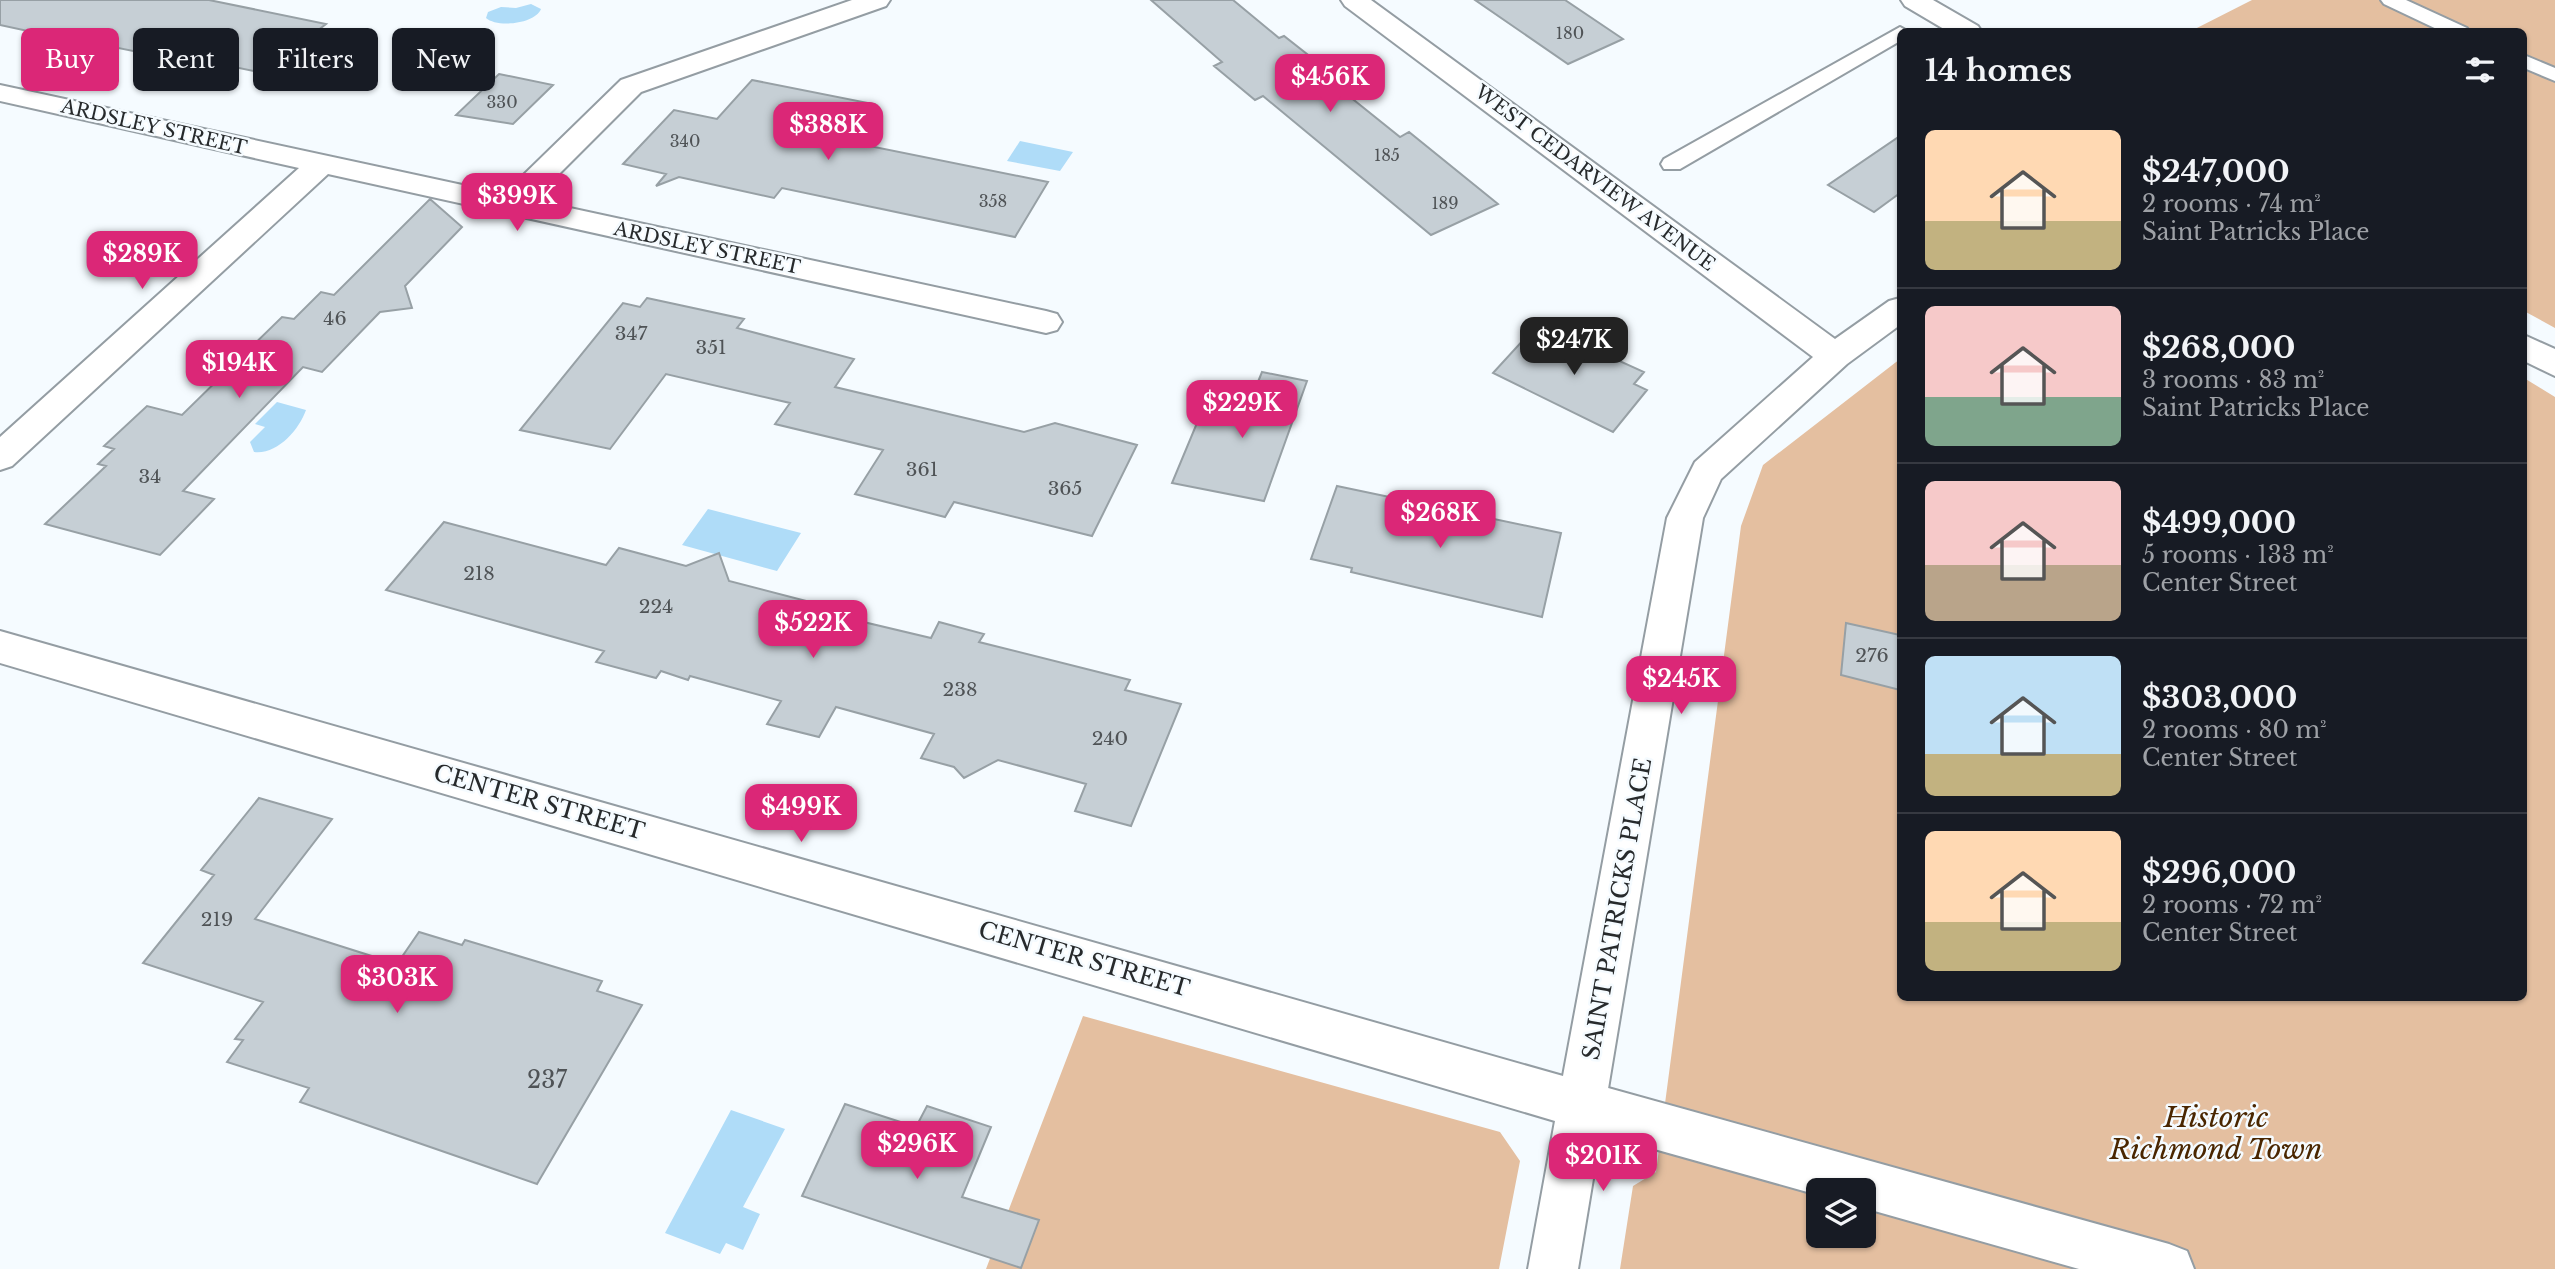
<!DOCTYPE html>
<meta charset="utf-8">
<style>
body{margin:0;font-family:"Libre Baskerville",serif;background:#20242c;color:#f1f3f6;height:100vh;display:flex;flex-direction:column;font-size:26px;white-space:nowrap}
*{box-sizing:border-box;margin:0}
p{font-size:23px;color:#9ea1a6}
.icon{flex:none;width:38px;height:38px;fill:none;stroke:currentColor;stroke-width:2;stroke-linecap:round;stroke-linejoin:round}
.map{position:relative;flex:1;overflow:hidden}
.side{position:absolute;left:1897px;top:28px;width:630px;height:973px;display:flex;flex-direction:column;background:#171b24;border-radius:10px;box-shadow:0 2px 5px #0004}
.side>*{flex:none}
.banner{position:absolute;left:21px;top:28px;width:665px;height:63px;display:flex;gap:14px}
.fabs{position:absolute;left:1806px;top:1178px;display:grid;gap:14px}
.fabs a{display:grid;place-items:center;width:70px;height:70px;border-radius:10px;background:#171b24;box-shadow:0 2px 5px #0004;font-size:35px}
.price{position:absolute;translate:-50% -60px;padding:0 16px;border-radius:14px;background:#db2777;color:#fff;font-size:23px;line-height:46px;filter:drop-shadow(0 2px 4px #0008)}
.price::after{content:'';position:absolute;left:50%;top:42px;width:21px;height:16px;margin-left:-10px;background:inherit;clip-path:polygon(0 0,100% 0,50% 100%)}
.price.current{background:#222;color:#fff}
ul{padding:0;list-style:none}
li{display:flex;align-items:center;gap:21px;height:175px;padding:0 28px}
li+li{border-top:2px solid #363941}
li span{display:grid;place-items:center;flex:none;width:196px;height:140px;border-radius:10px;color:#555}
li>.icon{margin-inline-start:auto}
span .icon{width:84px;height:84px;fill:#fffc;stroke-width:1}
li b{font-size:30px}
h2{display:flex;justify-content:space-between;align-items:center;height:84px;padding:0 28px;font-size:30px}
.chip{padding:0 24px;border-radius:10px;background:#171b24;box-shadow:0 2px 5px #0004;font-size:24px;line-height:63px}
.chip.current{background:#db2777;color:#fff}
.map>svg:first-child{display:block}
.green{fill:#e4bfa0;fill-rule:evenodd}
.water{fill:#afdcf8}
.building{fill:#c6cfd5;stroke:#97a0a5;stroke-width:2}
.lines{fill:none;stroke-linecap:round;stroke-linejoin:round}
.service-casing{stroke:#949da3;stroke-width:4}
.pedestrian-casing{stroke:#949da3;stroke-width:4}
.minor-casing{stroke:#949da3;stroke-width:4}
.tertiary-casing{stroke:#949da3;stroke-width:4}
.service{fill:#fff;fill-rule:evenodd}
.pedestrian{fill:#fff;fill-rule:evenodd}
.minor{fill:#fff;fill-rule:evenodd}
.tertiary{fill:#fff;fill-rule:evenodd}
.labels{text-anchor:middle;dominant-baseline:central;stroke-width:5;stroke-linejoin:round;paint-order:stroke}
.far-number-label{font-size:16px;fill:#4f5356}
.far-street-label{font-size:19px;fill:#272a2c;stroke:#f5fbff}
.number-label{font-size:19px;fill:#4f5356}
.street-label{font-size:23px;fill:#272a2c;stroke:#f5fbff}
.near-number-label{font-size:23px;fill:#4f5356}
.near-park-label{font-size:28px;font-style:italic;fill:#4a2600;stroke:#f5fbff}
</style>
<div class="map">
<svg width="2555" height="1269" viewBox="0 0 2555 1269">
<rect width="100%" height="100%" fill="#f5fbff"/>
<path class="green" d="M2252,0H2555V328L2524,311V32H2189Z
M1900,359V998H2524V378L2555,397V1269H1620L1633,1186L1656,1172L1741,526L1763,465ZM1818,1190H1864V1236H1818Z
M1083,1016L1500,1132L1520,1161L1499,1269H986Z"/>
<path class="water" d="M531,4L541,9C535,24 497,28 486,18L488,12L501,7L516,8Z
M1020,141L1073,152L1060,171L1007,161Z
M277,402L306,410C299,430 277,455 254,452L250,442L265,427L255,424Z
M708,509L801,533L777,571L682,545Z
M731,1110L785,1129L743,1207L760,1214L743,1250L726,1243L720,1254L665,1233Z"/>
<path class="building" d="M0,0H209L326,24L263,73L191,58L187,62L99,44L97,46L0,25Z
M1151,0H1233L1279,38L1284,36L1326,69L1319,72L1400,137L1409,132L1498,204L1431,235L1263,96L1255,100L1214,66L1222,62Z
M1475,0H1565L1623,39L1568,64Z
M499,74L553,85L513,124L456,115Z
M752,80L873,104L800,132L1048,182L1015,237L782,188L774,198L679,177L656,186L666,174L623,164L674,110L717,119Z
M1900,136V193L1874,212L1828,185Z
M430,199L462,227L405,286L412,308L380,312L322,372L303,367L183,491L214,499L160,555L45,524L106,466L98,464L114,449L104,446L147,406L182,415L282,317L294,319L321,292L334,295Z
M647,298L744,319L737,328L854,359L835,387L1024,432L1055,423L1137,445L1092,536L954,502L945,517L855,494L883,450L775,424L790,403L666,374L610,449L520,430L623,303L640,307Z
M1538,324L1644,372L1634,384L1647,390L1613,432L1493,373Z
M1262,372L1307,381L1264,501L1172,483L1202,411L1206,412L1213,397L1249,404Z
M1337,486L1561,533L1542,617L1351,572L1352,568L1311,559Z
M444,522L606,565L619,548L686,566L719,553L729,581L833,608L830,614L931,638L939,622L984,634L979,642L1130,680L1125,690L1181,704L1131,826L1075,811L1086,784L998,760L964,778L954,767L921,758L934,734L836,707L819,737L767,724L781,701L690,676L688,680L661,671L656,678L596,662L604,651L386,590Z
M1846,623L1900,635V690L1841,675Z
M259,798L332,819L255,919L397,964L419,932L462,945L465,940L602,981L597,991L642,1005L537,1184L300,1102L309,1088L227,1062L243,1040L235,1039L263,1002L143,963L214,875L201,870Z
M845,1104L916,1127L927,1106L991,1127L962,1197L1039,1220L1021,1268L802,1196Z"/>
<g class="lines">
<g class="service-casing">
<path id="service" d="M2381,0H2406L2467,28L2469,32H2443L2384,4Z
M1900,27L1909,32H1900V41L1680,169H1664L1661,164L1664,159Z
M2524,55L2555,68V81L2524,68Z"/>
</g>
<g class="pedestrian-casing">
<path id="pedestrian" d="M1583,1081L2169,1244L2187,1251L2194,1269H2079L1864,1208V1190H1818V1195L1583,1129L1566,1122L1559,1105L1566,1088Z"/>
</g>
<g class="minor-casing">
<path id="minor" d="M852,0H890L886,6L641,92L533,200L1046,311L1057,314L1062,322L1057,330L1046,333L328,174L12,466L0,470V437L299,168L0,101V85L504,194L621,80Z
M1341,0H1371L1835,339L1889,301L1900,298V325L1847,364L1721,479L1703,518L1578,1269H1528L1555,1121L0,663V631L1563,1076L1667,518L1695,462L1813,357L1345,6Z"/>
</g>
<g class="tertiary-casing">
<path id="tertiary" d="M1901,0H1933L1978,26L1982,32H1949L1905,6Z
M2524,335L2555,349V376L2524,361Z"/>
</g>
<use href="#service" class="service"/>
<use href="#pedestrian" class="pedestrian"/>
<use href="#minor" class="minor"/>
<use href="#tertiary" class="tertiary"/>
</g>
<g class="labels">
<g class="far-number-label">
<text x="1570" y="33">180</text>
<text x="502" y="102">330</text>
<text x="685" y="141">340</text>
<text x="1387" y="155">185</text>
<text x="993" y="201">358</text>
<text x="1445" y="203">189</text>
</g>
<g class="far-street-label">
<text transform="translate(154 127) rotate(13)">ARDSLEY STREET</text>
<text transform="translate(1595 178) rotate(37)">WEST CEDARVIEW AVENUE</text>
<text transform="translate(707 248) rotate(12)">ARDSLEY STREET</text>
</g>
<g class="number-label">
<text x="335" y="318">46</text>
<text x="631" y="333">347</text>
<text x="711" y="347">351</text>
<text x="922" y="469">361</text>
<text x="150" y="476">34</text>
<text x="1065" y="488">365</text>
<text x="479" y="573">218</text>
<text x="656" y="606">224</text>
<text x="1872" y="655">276</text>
<text x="960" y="689">238</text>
<text x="1110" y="738">240</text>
<text x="217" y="919">219</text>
</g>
<g class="street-label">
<text transform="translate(539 802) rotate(16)">CENTER STREET</text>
<text transform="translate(1617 909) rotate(-80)">SAINT PATRICKS PLACE</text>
<text transform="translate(1084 959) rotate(16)">CENTER STREET</text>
</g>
<g class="near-number-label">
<text x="547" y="1080">237</text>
</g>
<g class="near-park-label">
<text x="2216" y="1117">Historic<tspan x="2216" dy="32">Richmond Town</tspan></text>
</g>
</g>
</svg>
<div class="fabs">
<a><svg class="icon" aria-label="layers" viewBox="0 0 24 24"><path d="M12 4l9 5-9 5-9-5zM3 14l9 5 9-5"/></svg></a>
</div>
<b class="price" style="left:1330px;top:114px">$456K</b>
<b class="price" style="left:828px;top:162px">$388K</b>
<b class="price" style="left:517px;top:233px">$399K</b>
<b class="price" style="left:142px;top:291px">$289K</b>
<b class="price current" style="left:1574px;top:377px">$247K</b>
<b class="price" style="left:239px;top:400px">$194K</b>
<b class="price" style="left:1242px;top:440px">$229K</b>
<b class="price" style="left:1440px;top:550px">$268K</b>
<b class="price" style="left:813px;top:660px">$522K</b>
<b class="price" style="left:1681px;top:716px">$245K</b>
<b class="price" style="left:801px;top:844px">$499K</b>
<b class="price" style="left:397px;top:1015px">$303K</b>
<b class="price" style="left:917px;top:1181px">$296K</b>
<b class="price" style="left:1603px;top:1193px">$201K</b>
<div class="banner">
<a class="chip current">Buy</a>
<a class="chip">Rent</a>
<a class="chip">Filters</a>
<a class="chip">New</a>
</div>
<section class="side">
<h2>14 homes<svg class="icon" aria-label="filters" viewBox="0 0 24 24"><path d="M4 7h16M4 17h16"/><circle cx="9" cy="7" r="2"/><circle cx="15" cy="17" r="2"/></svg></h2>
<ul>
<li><span style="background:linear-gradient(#ffd9b3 65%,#c2b280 0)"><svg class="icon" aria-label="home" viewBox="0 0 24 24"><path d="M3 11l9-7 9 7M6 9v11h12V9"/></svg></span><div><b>$247,000</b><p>2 rooms · 74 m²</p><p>Saint Patricks Place</p></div></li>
<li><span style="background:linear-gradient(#f6c9c9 65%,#7fa58c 0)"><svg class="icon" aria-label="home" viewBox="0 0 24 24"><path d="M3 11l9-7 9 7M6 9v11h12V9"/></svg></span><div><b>$268,000</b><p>3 rooms · 83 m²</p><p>Saint Patricks Place</p></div></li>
<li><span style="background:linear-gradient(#f6c9c9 60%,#b9a48a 0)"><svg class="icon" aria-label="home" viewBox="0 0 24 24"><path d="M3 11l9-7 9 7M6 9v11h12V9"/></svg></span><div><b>$499,000</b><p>5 rooms · 133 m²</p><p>Center Street</p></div></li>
<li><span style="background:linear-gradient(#bfe0f5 70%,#c2b280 0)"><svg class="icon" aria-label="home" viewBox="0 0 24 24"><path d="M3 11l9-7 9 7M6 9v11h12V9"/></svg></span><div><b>$303,000</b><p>2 rooms · 80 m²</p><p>Center Street</p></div></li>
<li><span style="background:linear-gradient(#ffd9b3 65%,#c2b280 0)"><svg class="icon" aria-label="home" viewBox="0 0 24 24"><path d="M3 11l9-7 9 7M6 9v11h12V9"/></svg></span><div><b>$296,000</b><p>2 rooms · 72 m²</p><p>Center Street</p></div></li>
</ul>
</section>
</div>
